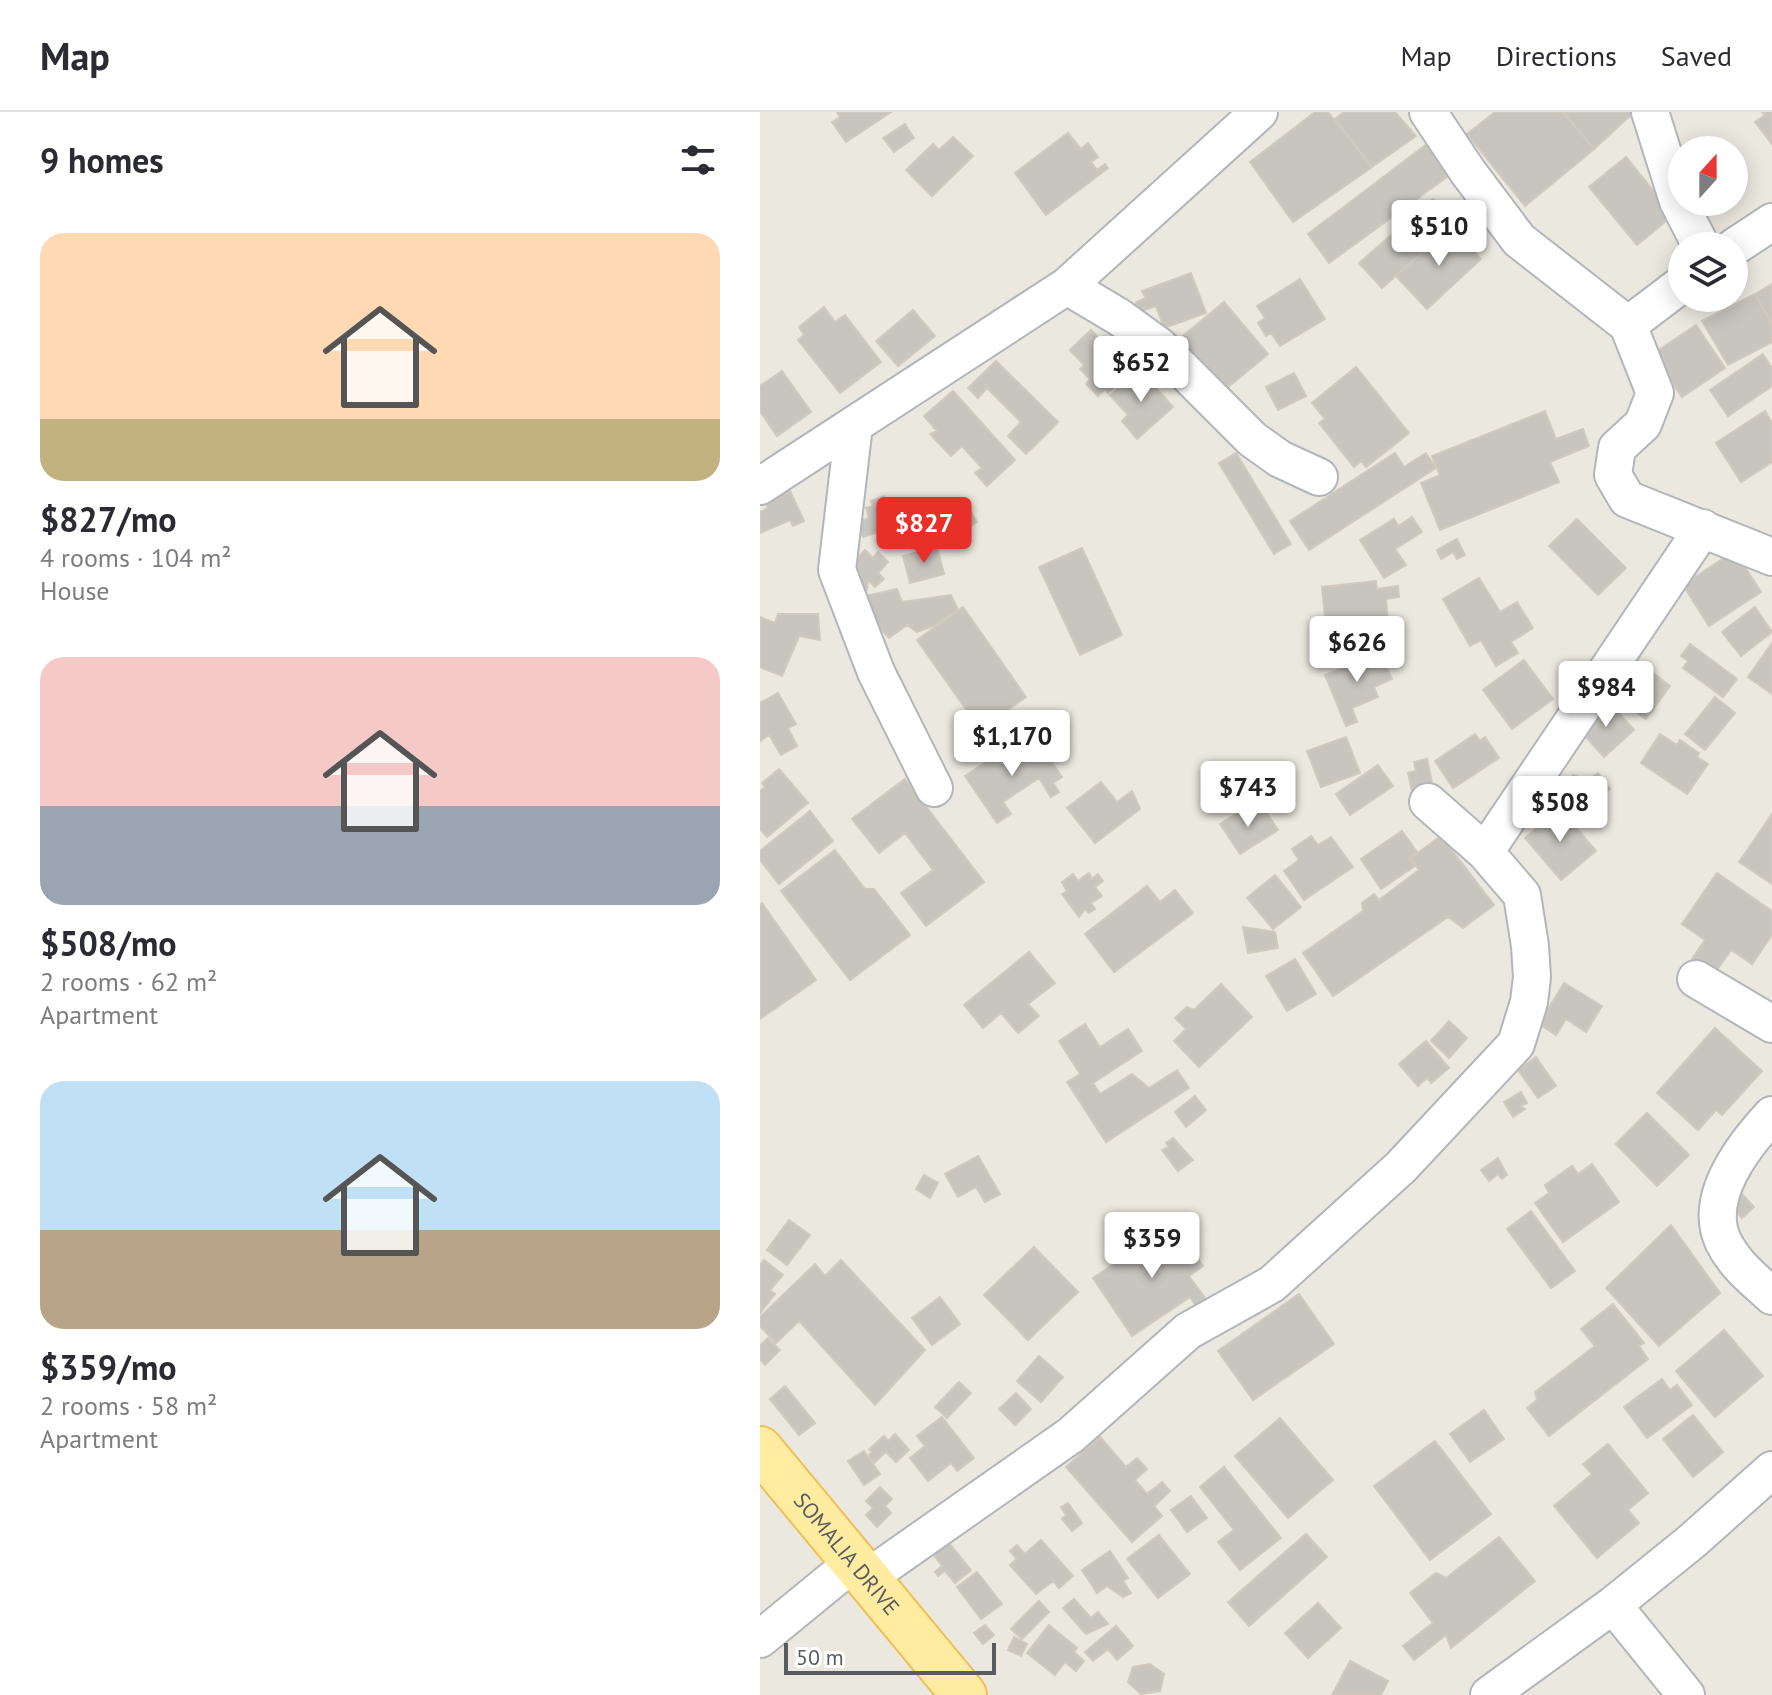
<!DOCTYPE html>
<meta charset="utf-8">
<style>
body{margin:0;font-family:"PT Sans",sans-serif;background:#f7f7f7;color:#2b2b33;height:100vh;display:flex;flex-direction:column;font-size:30px;white-space:nowrap}
*{box-sizing:border-box;margin:0}
p{font-size:26px;color:#7c7c81}
.icon{flex:none;width:44px;height:44px;fill:none;stroke:currentColor;stroke-width:2;stroke-linecap:round;stroke-linejoin:round}
.map{position:relative;flex:1;overflow:hidden}
.panel{display:flex;flex-direction:column;background:#fff;width:760px}
.panel>*{flex:none}
.needle{width:52px;rotate:21deg}
.buttons{position:absolute;left:908px;top:24px;display:grid;gap:16px}
.buttons a{display:grid;place-items:center;width:80px;height:80px;border-radius:50%;background:#fff;box-shadow:0 4px 20px #0003;font-size:40px}
.scale{position:absolute;left:24px;bottom:20px;width:212px;box-sizing:border-box;padding-left:8px;border:4px solid #585c60;border-top:0;font-size:22px;line-height:28px;white-space:nowrap;color:#585c60;-webkit-text-stroke:6px #fff;paint-order:stroke}
.price{position:absolute;translate:-50% -68px;padding:0 18px;border-radius:8px;background:#fff;color:#222;font-size:26px;line-height:52px;filter:drop-shadow(0 2px 4px #0008)}
.price::after{content:'';position:absolute;left:50%;top:48px;width:24px;height:18px;margin-left:-12px;background:inherit;clip-path:polygon(0 0,100% 0,50% 100%)}
.price.on{background:#e83028;color:#fff}
ul{padding:0;list-style:none}
li{display:grid;align-content:center;gap:16px;height:424px;padding:0 40px}
li span{display:grid;place-items:center;height:248px;border-radius:24px;color:#555}
li>.icon{margin-inline-start:auto}
span .icon{width:144px;height:144px;fill:#fffc;stroke-width:1}
li b{font-size:34px}
h2{display:flex;justify-content:space-between;align-items:center;height:96px;padding:0 40px;font-size:34px}
header{display:flex;align-items:center;gap:48px;box-sizing:border-box;height:112px;padding:0 40px;background:#fff;border-bottom:2px solid #e1e1e2}
header strong{font-size:38px}
nav{display:flex;gap:44px;margin-inline-start:auto;font-size:28px}
main{display:flex;flex:1;min-height:0}
.map>svg:first-child{display:block}
.building{fill:#c8c5be;stroke:#d0c9be;stroke-width:2}
.lines{fill:none;stroke-linecap:round;stroke-linejoin:round}
.minor-casing{stroke:#b2b6ba;stroke-width:40}
.major-casing{stroke:#f0be53;stroke-width:48}
.minor{stroke:#fff;stroke-width:36}
.major{stroke:#ffeca1;stroke-width:44}
.labels{text-anchor:middle;dominant-baseline:central;stroke-width:6;stroke-linejoin:round;paint-order:stroke}
.street-label{font-size:22px;fill:#585c60;stroke:#fff}
</style>
<header>
<strong>Map</strong>
<nav><a>Map</a><a>Directions</a><a>Saved</a></nav>
</header>
<main>
<section class="panel">
<h2>9 homes<svg class="icon" aria-label="filters" viewBox="0 0 24 24"><path d="M4 7h16M4 17h16"/><circle cx="9" cy="7" r="2"/><circle cx="15" cy="17" r="2"/></svg></h2>
<ul>
<li><span style="background:linear-gradient(#ffd9b3 75%,#c2b280 0)"><svg class="icon" aria-label="home" viewBox="0 0 24 24"><path d="M3 11l9-7 9 7M6 9v11h12V9"/></svg></span><div><b>$827/mo</b><p>4 rooms · 104 m²</p><p>House</p></div></li>
<li><span style="background:linear-gradient(#f6c9c9 60%,#9aa5b1 0)"><svg class="icon" aria-label="home" viewBox="0 0 24 24"><path d="M3 11l9-7 9 7M6 9v11h12V9"/></svg></span><div><b>$508/mo</b><p>2 rooms · 62 m²</p><p>Apartment</p></div></li>
<li><span style="background:linear-gradient(#bfe0f5 60%,#b9a48a 0)"><svg class="icon" aria-label="home" viewBox="0 0 24 24"><path d="M3 11l9-7 9 7M6 9v11h12V9"/></svg></span><div><b>$359/mo</b><p>2 rooms · 58 m²</p><p>Apartment</p></div></li>
</ul>
</section>
<div class="map">
<svg width="1012" height="1583" viewBox="0 0 1012 1583">
<rect width="100%" height="100%" fill="#ebe8df"/>
<path class="building" d="M77,0H131L86,30L72,10L80,5Z
M555,0H568L612,55L533,110L490,50Z
M584,0H635L656,24L612,55L575,7Z
M735,0H803L834,37L765,94L707,22Z
M803,0H873V1L834,37Z
M1002,0H1012V32L995,10L1005,3Z
M145,12L154,26L134,40L123,26Z
M308,21L321,37L328,31L338,45L331,50L337,58L345,52L348,56L286,103L255,61Z
M193,25L213,44L172,84L146,58L173,32L179,38Z
M671,29L695,59L569,151L548,122Z
M866,45L913,103L877,133L829,75Z
M673,87L695,112L622,176L599,151Z
M692,115L721,147L667,197L636,164Z
M431,161L446,201L404,216L396,194L379,200L376,190L386,186L382,179Z
M540,167L565,207L520,234L511,221L506,224L498,211L505,206L497,194Z
M1012,172V212L995,182Z
M995,182L1012,212V230L968,253L942,209Z
M464,190L508,242L462,280L418,228Z
M64,195L75,210L85,203L121,250L80,281L38,228L44,223L39,215Z
M153,198L175,224L138,254L116,229Z
M936,213L965,256L922,285L893,242Z
M331,218L347,235L352,231L375,255L348,281L345,277L338,284L326,272L330,267L320,257L324,253L310,238Z
M1003,242L1012,256V274L968,304L950,278Z
M236,249L298,310L266,342L248,324L261,310L227,276L218,286L208,276Z
M596,255L649,321L606,355L601,349L594,355L559,311L565,307L552,291Z
M380,258L413,295L377,327L362,309L368,303L350,283Z
M22,259L51,300L17,324L0,299V274Z
M534,261L546,284L518,298L506,275Z
M193,279L255,348L227,374L215,361L222,356L202,334L191,344L170,322L177,319L164,304Z
M785,299L796,327L823,317L829,334L790,350L799,370L680,418L661,371L680,363L672,344Z
M1005,299L1012,311V350L981,370L956,331Z
M476,341L531,432L514,442L459,351Z
M635,341L644,355L666,341L676,356L549,438L530,409Z
M11,379L15,387L30,379L44,409L33,414L30,408L0,421V400L8,396L1,383Z
M124,384L127,391L138,387L142,397L138,398L141,404L135,410L136,415L129,418L131,423L124,426L121,419L103,425L98,410L109,406L106,396L113,394L111,389Z
M207,394L217,410L196,424L189,413L174,422L171,418Z
M652,405L662,420L635,437L646,453L624,466L600,428L634,407L638,414Z
M817,407L866,456L838,483L789,434Z
M697,427L705,443L697,447L693,440L681,447L677,438Z
M177,435L184,462L150,471L143,444Z
M322,436L362,523L320,543L279,455Z
M105,438L113,446L118,440L128,450L118,461L124,467L115,475L108,468L107,478L97,477L86,458Z
M975,439L1001,480L949,514L923,473Z
M719,466L740,500L757,490L773,516L751,530L758,541L736,554L721,528L710,534L683,487Z
M616,469L617,477L638,474L639,485L626,487L628,509L566,516L562,475Z
M137,477L142,490L191,483L198,498L173,514L157,520L147,513L129,526L112,507L106,484Z
M203,495L266,585L220,617L157,528Z
M995,495L1012,520L981,544L962,520Z
M18,502H58L60,528L39,524L22,564L0,555V505L15,511Z
M1012,531V582L988,565Z
M930,532L977,567L963,585L923,556L928,549L921,544Z
M620,540L632,567L614,575L618,585L592,596L597,610L586,614L565,563Z
M872,545L910,574L886,607L872,597L879,589L847,565Z
M764,548L793,587L752,617L723,578Z
M18,581L36,612L28,616L37,634L21,643L9,623L0,629V591Z
M955,585L975,601L945,638L925,622Z
M848,589L874,618L844,645L818,616Z
M715,622L720,629L725,625L739,646L693,676L675,649Z
M900,622L917,633L920,628L939,641L937,645L948,652L927,682L881,651Z
M586,625L600,661L561,675L547,639Z
M258,629L269,645L282,636L302,665L293,671L299,680L291,685L279,666L243,690L251,702L237,711L205,664Z
M667,647L673,675L652,679L648,661L656,659L654,650Z
M618,653L633,674L590,703L576,682Z
M19,657L48,691L7,725L0,717V679L5,675L2,671Z
M838,661L850,677L822,696L807,683L820,676L813,668V663L828,669Z
M145,667L224,770L166,814L141,781L173,758L145,721L119,741L92,707Z
M341,670L357,690L372,679L380,697L335,731L307,696Z
M504,697L518,718L480,742L460,712L482,698L488,707Z
M800,697L836,739L801,768L765,726Z
M50,699L73,729L19,772L0,748V739Z
M1012,702V772L979,750Z
M642,719L657,740L649,746L655,754L621,777L601,747Z
M551,724L558,733L571,725L593,755L544,788L524,759L539,748L532,737Z
M681,724L734,793L703,816L688,805L573,884L543,841L603,799L602,791L614,782L619,788L659,758L651,746Z
M75,738L105,777H114L150,823L90,868L21,779Z
M329,761L332,767L338,762L343,769L335,775L342,784L331,791L335,797L329,801L325,797L319,805L302,782L307,779L302,770L313,762L318,769Z
M957,761L1012,799V823L992,852L971,838L954,862L932,847L945,828L922,812Z
M515,763L541,795L513,817L487,786Z
M387,774L400,790L415,778L433,801L354,860L325,822Z
M2,791L56,868L0,907V793Z
M483,815L515,820L518,836L488,841Z
M269,840L295,871L268,892L279,904L258,921L241,901L223,916L204,893Z
M535,847L556,882L527,899L506,864Z
M804,871L842,894L826,920L806,907L796,923L779,912Z
M461,872L492,905L439,955L414,929L426,917L415,906L427,895L434,898Z
M689,909L707,926L689,946L671,929Z
M325,912L340,935L368,917L382,939L333,971L340,982L372,962L389,976L417,958L429,976L346,1030L307,970L320,962L299,929Z
M955,916L1002,959L962,1003L956,998L938,1018L897,981Z
M666,929L689,956L671,971L667,966L658,974L639,952Z
M776,945L796,974L778,986L758,958Z
M761,980L767,991L761,994L765,997L753,1005L744,990Z
M435,984L446,998L426,1015L415,1000Z
M887,1001L929,1043L897,1074L856,1032Z
M413,1026L433,1048L418,1059L402,1038L409,1035L406,1031Z
M218,1044L240,1082L225,1090L216,1075L198,1085L185,1062Z
M738,1046L747,1063L742,1067L738,1062L729,1069L721,1058Z
M832,1052L859,1090L803,1130L775,1091L789,1081L785,1073L812,1054L818,1062Z
M164,1063L178,1071L170,1086L156,1077Z
M980,1080L994,1095L982,1106L967,1090Z
M771,1099L815,1159L791,1176L747,1117Z
M29,1108L50,1123L27,1153L7,1138Z
M414,1112L443,1154L429,1164L448,1190L438,1197L430,1185L372,1224L333,1166Z
M911,1113L960,1181L899,1234L846,1176Z
M274,1135L318,1180L268,1228L224,1183Z
M4,1148L23,1163L10,1178L15,1182L1,1200L0,1153Z
M81,1148L165,1238L115,1293L39,1209L16,1231L0,1214V1205L55,1152L65,1164Z
M539,1182L574,1232L493,1288L458,1239Z
M180,1185L200,1212L172,1233L152,1206Z
M853,1192L884,1231L879,1234L888,1247L789,1324L767,1296L777,1288L775,1280L835,1234L821,1217Z
M964,1218L1003,1264L955,1305L916,1259Z
M8,1226L20,1238L5,1253L0,1247V1234Z
M279,1244L303,1265L281,1290L257,1269Z
M902,1267L910,1278L917,1273L932,1293L887,1326L864,1295Z
M199,1270L211,1281L187,1306L175,1295Z
M25,1274L55,1311L39,1323L10,1287Z
M256,1281L271,1297L255,1313L239,1297Z
M724,1298L744,1327L710,1350L690,1322Z
M933,1303L963,1340L933,1365L903,1327Z
M182,1305L214,1346L197,1359L191,1351L168,1369L150,1346L165,1334L157,1324Z
M520,1306L573,1368L528,1406L475,1344Z
M135,1322L149,1338L136,1350L126,1340L114,1351L108,1344L112,1340L109,1337L124,1324L128,1329Z
M340,1325L366,1355L377,1346L387,1357L375,1368L387,1382L402,1370L410,1379L394,1394L402,1404L372,1430L306,1355Z
M675,1329L731,1402L670,1448L614,1374Z
M848,1332L888,1381L868,1398L879,1411L837,1446L794,1394L832,1362L823,1352Z
M104,1339L120,1362L104,1373L88,1349Z
M464,1355L521,1426L480,1458L458,1430L474,1418L440,1375Z
M120,1375L132,1387L125,1394L131,1401L117,1415L106,1403L113,1396L106,1389Z
M431,1384L447,1406L427,1420L411,1398Z
M308,1391L322,1411L312,1419L302,1407L306,1403L301,1395Z
M546,1422L567,1445L489,1514L468,1490Z
M399,1423L430,1462L398,1486L367,1447Z
M739,1425L775,1469L691,1536L686,1523L654,1548L643,1534L673,1511L650,1481L676,1461L686,1466Z
M281,1428L313,1464L299,1476L293,1469L276,1482L250,1453L257,1447L250,1439L257,1433L265,1442Z
M188,1430L211,1458L195,1471L185,1459L178,1464L175,1460L182,1454L173,1442Z
M350,1439L368,1466L363,1469L371,1481L363,1485L347,1474L337,1481L322,1458Z
M217,1460L242,1492L221,1507L197,1475Z
M314,1487L331,1506L338,1500L348,1512L326,1522L303,1496Z
M279,1489L289,1500L262,1527L251,1517Z
M558,1491L581,1516L548,1546L525,1521Z
M225,1513L234,1523L223,1532L214,1521Z
M289,1513L317,1536L314,1540L324,1549L316,1559L305,1550L295,1563L267,1541Z
M356,1514L373,1534L357,1548L348,1537L333,1549L325,1540Z
M254,1525L267,1532L261,1544L248,1538Z
M590,1549L628,1569L621,1583H572Z
M390,1552L404,1562L400,1579L381,1582L368,1570L373,1555Z"/>
<g class="lines">
<g class="minor-casing">
<path id="minor" d="M668,0L708,60L759,128L868,213L895,281L883,312L857,336L853,363L867,387L1012,445
M890,0L918,89L941,134
M974,135L1012,110
M307,174L359,205L399,234L492,327L520,347L559,365
M868,213L922,172
M94,313L77,458L116,560L174,676
M0,374L307,174L499,0
M725,740L943,416
M936,867L1012,912
M1012,1003C984,1033 943,1085 963,1129C974,1152 993,1167 1012,1184
M107,1466L311,1323L428,1219L512,1172L641,1055L756,932L769,890L772,865L770,834L762,783L725,740L668,690
M853,1493L926,1583
M0,1527L94,1450
M729,1583L853,1493L931,1430L1012,1358"/>
</g>
<g class="major-casing">
<g id="major">
<path id="s1" d="M0,1337L204,1583"/>
</g>
</g>
<use href="#minor" class="minor"/>
<use href="#major" class="major"/>
</g>
<g class="labels">
<g class="street-label">
<text stroke="none"><textPath href="#s1" startOffset="136">SOMALIA DRIVE</textPath></text>
</g>
</g>
</svg>
<div class="buttons">
<a><svg class="needle" viewBox="-14 -14 28 28"><path d="M0-13l5 13h-10z" fill="#e53935"/><path d="M0 13l5-13h-10z" fill="#7c7c81"/></svg></a>
<a><svg class="icon" aria-label="layers" viewBox="0 0 24 24"><path d="M12 4l9 5-9 5-9-5zM3 14l9 5 9-5"/></svg></a>
</div>
<div class="scale">50 m</div>
<b class="price" style="left:679px;top:156px">$510</b>
<b class="price" style="left:381px;top:292px">$652</b>
<b class="price on" style="left:164px;top:453px">$827</b>
<b class="price" style="left:597px;top:572px">$626</b>
<b class="price" style="left:846px;top:617px">$984</b>
<b class="price" style="left:252px;top:666px">$1,170</b>
<b class="price" style="left:488px;top:717px">$743</b>
<b class="price" style="left:800px;top:732px">$508</b>
<b class="price" style="left:392px;top:1168px">$359</b>
</div>
</main>
